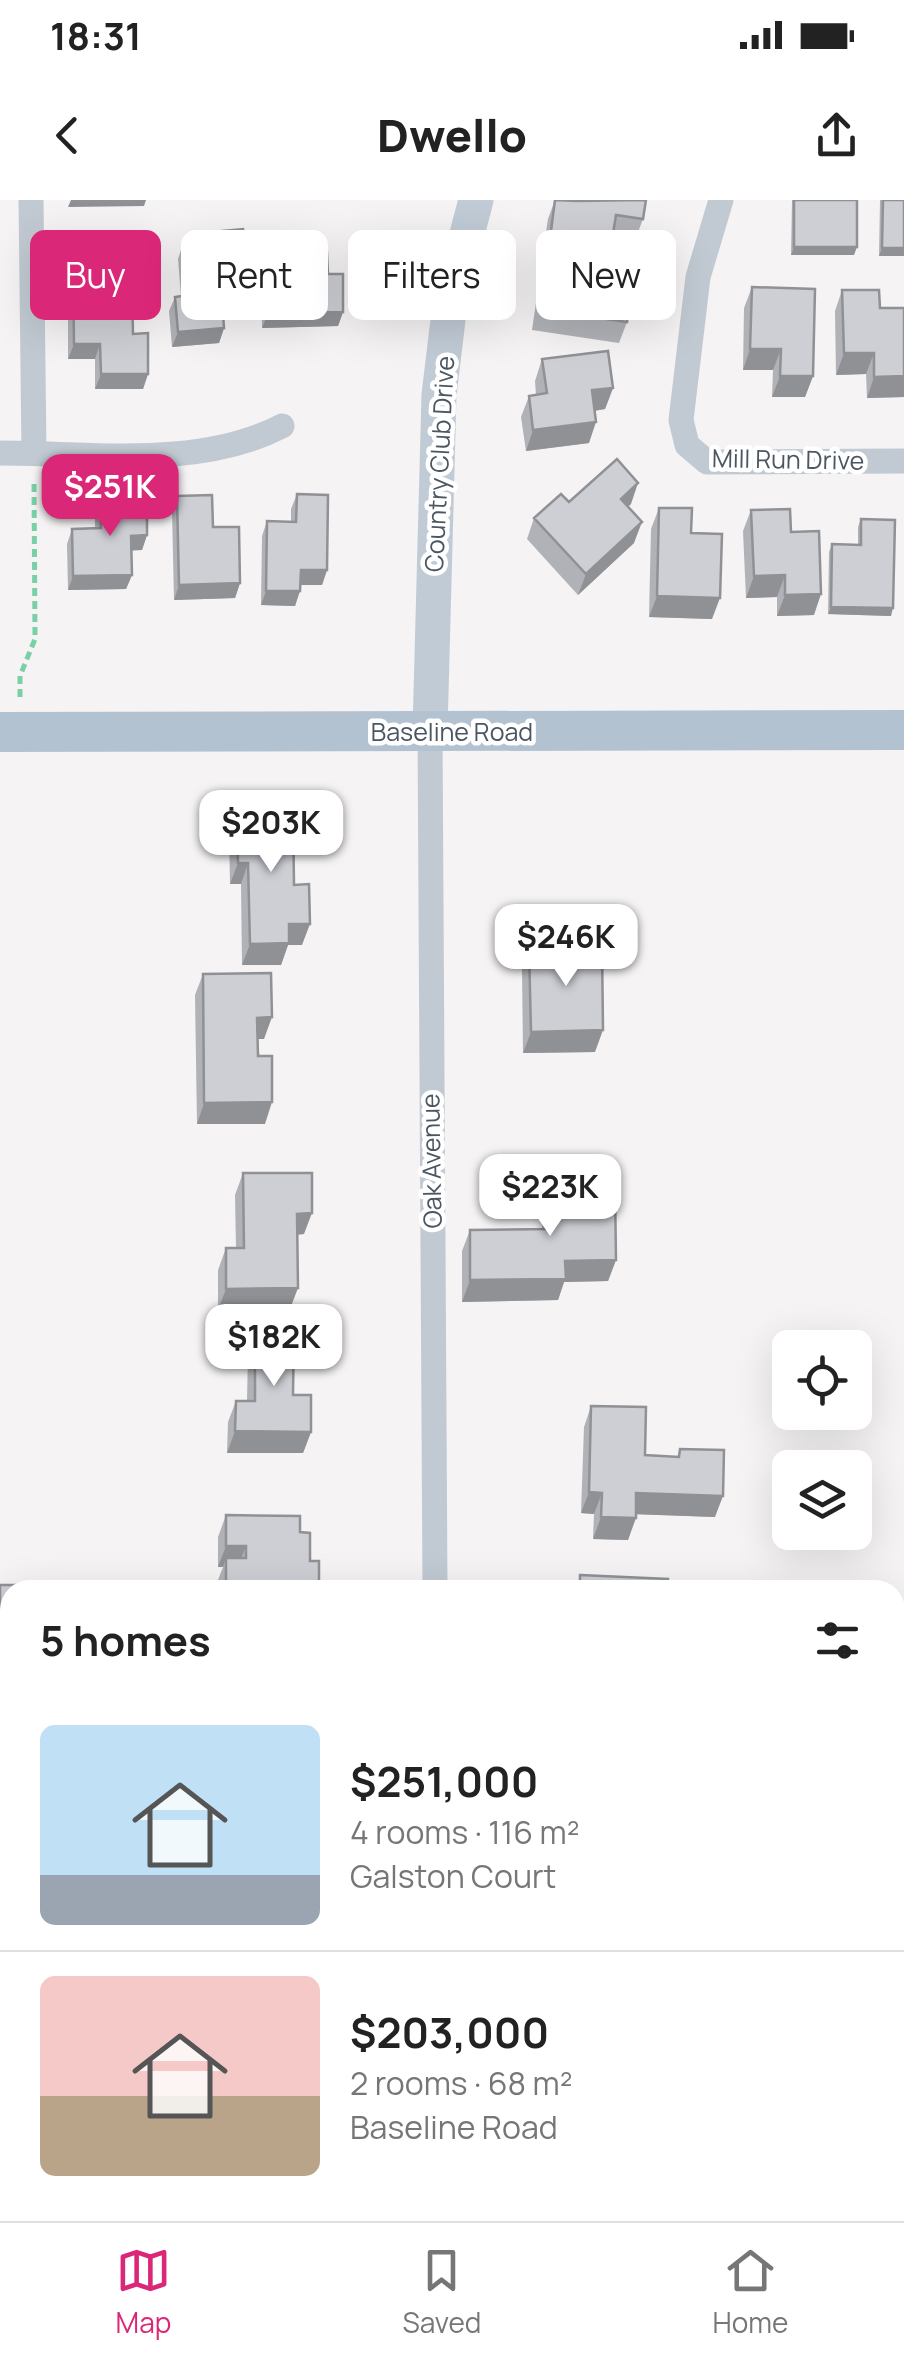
<!DOCTYPE html>
<meta charset="utf-8">
<style>
body{margin:0;font-family:Manrope,sans-serif;background:#f6f6f6;color:#222;height:100vh;display:flex;flex-direction:column;font-size:38px;white-space:nowrap}
*{box-sizing:border-box;margin:0}
p{font-size:32px;color:#767676}
.icon{flex:none;width:55px;height:55px;fill:none;stroke:currentColor;stroke-width:2;stroke-linecap:round;stroke-linejoin:round}
.map{position:relative;flex:1;overflow:hidden}
.panel{position:absolute;left:0px;top:1380px;width:905px;height:642px;display:flex;flex-direction:column;background:#fff;border-radius:30px 30px 0 0;box-shadow:0 10px 40px #0002}
.panel>*{flex:none}
.hud{position:absolute;left:30px;top:30px;width:845px;height:90px;display:flex;gap:20px}
.tools{position:absolute;left:772px;top:1130px;display:grid;gap:20px}
.tools a{display:grid;place-items:center;width:100px;height:100px;border-radius:15px;background:#fff;box-shadow:0 10px 40px #0002;font-size:50px}
.price{position:absolute;translate:-50% -85px;padding:0 22px;border-radius:20px;background:#fff;color:#222;font-size:32px;line-height:65px;filter:drop-shadow(0 2px 5px #0008)}
.price::after{content:'';position:absolute;left:50%;top:60px;width:30px;height:22px;margin-left:-15px;background:inherit;clip-path:polygon(0 0,100% 0,50% 100%)}
.price.selected{background:#db2777;color:#fff}
ul{padding:0;list-style:none}
li{display:flex;align-items:center;gap:30px;height:250px;padding:0 40px}
li+li{border-top:2px solid #e0e0e0}
li span{display:grid;place-items:center;flex:none;width:280px;height:200px;border-radius:15px;color:#555}
li>.icon{margin-inline-start:auto}
span .icon{width:120px;height:120px;fill:#fffc;stroke-width:1}
li b{font-size:42px}
h2{display:flex;justify-content:space-between;align-items:center;height:120px;padding:0 40px;font-size:42px}
.pill{padding:0 35px;border-radius:15px;background:#fff;box-shadow:0 10px 40px #0002;font-size:35px;line-height:90px}
.pill.selected{background:#db2777;color:#fff}
.status{display:flex;justify-content:space-between;align-items:center;height:70px;padding:0 50px;background:#fff;direction:ltr}
.status svg{height:28px;fill:currentColor}
header{display:flex;justify-content:space-between;align-items:center;height:130px;padding:0 40px;background:#fff;font-size:45px;font-weight:800}
.tab-bar{display:flex;justify-content:space-around;align-items:center;height:140px;border-top:2px solid #e0e0e0;background:#fff;font-size:28px;color:#767676}
.tab-bar a{display:grid;justify-items:center;gap:5px}
.tab-bar .selected{color:#db2777}
.map>svg:first-child{display:block}
.lines{fill:none;stroke-linecap:round;stroke-linejoin:round}
.path{stroke:#7ad0a6;stroke-width:5;stroke-dasharray:8 5;stroke-linecap:butt}
.street{stroke:#c1cad2;stroke-width:25}
.secondary{stroke:#c1cbd6;stroke-width:35}
.primary{stroke:#b3c2d1;stroke-width:40}
.wall{fill:#b0b2b7}
.shaded-wall{fill:#909195}
.building{fill:#cdcfd5;stroke:#909195;stroke-width:2.5}
.labels{text-anchor:middle;dominant-baseline:central;stroke-width:9;stroke-linejoin:round;paint-order:stroke}
.street-label{font-size:25px;fill:#4a5661;stroke:#fff}
</style>
<div class="status"><b>18:31</b><svg viewBox="0 0 49 12"><path d="M0 12V9h3v3zM5 12V6h3v6zM10 12V3h3v9zM15 12V0h3v12zM26 1h20v11H26zM47 4h2v5h-2z"/></svg></div>
<header><svg class="icon" aria-label="back" viewBox="0 0 24 24"><path d="M15 5l-7 7 7 7"/></svg>Dwello<svg class="icon" aria-label="share" viewBox="0 0 24 24"><path d="M12 15V3M7 8l5-5 5 5M5 13v7h14v-7"/></svg></header>
<div class="map">
<svg width="904" height="2021" viewBox="0 0 904 2021">
<rect width="100%" height="100%" fill="#f5f3f3"/>
<g class="lines">
<path class="path" d="M20,497V476L35,439L34,281"/>
<path class="street" d="M31,0L34,253
M721,0L698,77L681,220L687,245L707,262L904,261
M0,253C91,253 199,269 282,226
M430,531L435,1390
M439,2012V2021"/>
<path class="secondary" d="M430,531L439,195L451,95L476,0"/>
<path class="primary" d="M0,532L904,530"/>
</g>
<path class="wall" d="M555,0H646L643,19L635,40L613,37L604,62L602,61L599,83L627,122L619,143L532,130L541,68L547,53L543,52L548,19Z
M792,0H857L854,55H791Z
M880,0H904V56H879Z
M212,32L244,112L223,114L224,128L219,143L172,147L169,111L175,97L181,96L178,59L183,44L208,42Z
M266,55L328,74L343,112L338,126L262,128L261,70Z
M73,66L103,85L133,134L148,174L143,189H95V159H68V81Z
M752,87L813,176L805,197H772L773,170H743L744,108Z
M842,90L880,108L904,197L867,198L866,174L836,175L835,111Z
M542,159L613,188L605,209L595,211L589,243L526,251L521,217L529,196L536,195L535,181Z
M297,294L327,370L322,385H301L295,406L261,405L262,336L267,321L291,322V309Z
M177,296L240,383L235,398L174,400L172,311Z
M101,300L147,335L142,350H131L132,375L126,389L68,390L67,344L72,329H95V314Z
M569,302L631,304L628,306L634,343L578,395L527,339L534,318Z
M659,308L691,333L712,419L649,417L651,329Z
M751,310L791,332L814,415L777,416V397L746,398L743,331Z
M861,319L891,416L828,414L829,352L832,344H858V327Z
M237,610L294,685L302,745H288L281,765H242L241,684H230L229,632Z
M529,747L595,852L523,853L522,769Z
M203,774L264,839H258L265,924H197L195,795Z
M243,973L304,1034L297,1035L290,1109L218,1110V1070L226,1048H236L235,995Z
M550,987L616,1060L608,1081L564,1082L558,1100L462,1102V1051L470,1030L542,1029V1008Z
M255,1130L293,1195L311,1232L303,1253H227L228,1222L236,1201H247L248,1151Z
M591,1206L645,1255L677,1257L680,1249L715,1317L636,1314L628,1340L593,1339L594,1314L581,1313L584,1227Z
M226,1315L300,1332L319,1390H218V1380L223,1367H218V1337Z"/>
<path class="shaded-wall" d="M71,0H146L144,6L68,7Z
M794,47H857L854,55H791Z
M882,48H904V56H879Z
M249,98L244,112L216,115L222,100Z
M343,112L338,126L262,128L268,113Z
M224,128L219,143L172,147L178,132Z
M74,144H100L95,159H68Z
M750,149H781L773,170H743Z
M844,153H874L866,174L836,175Z
M101,174H148L143,189H95Z
M780,176H813L805,197H772Z
M904,176V197L867,198L874,177Z
M613,188L605,209L584,212L592,190Z
M596,222L589,243L526,251L533,230Z
M638,283L631,304L613,320L621,299Z
M642,322L634,343L578,395L586,374Z
M147,335L142,350L126,351L131,336Z
M301,370H327L322,385H295Z
M132,375L126,389L68,390L73,376Z
M785,375L777,397L746,398L754,376Z
M240,383L235,398L174,400L179,385Z
M266,391H300L295,406L261,405Z
M821,394L814,415L777,416L785,395Z
M657,396L720,398L712,419L649,417Z
M831,407L893,408L891,416L828,414Z
M238,663H248L241,684H230Z
M289,724H310L302,745H288L281,765H242L250,744Z
M272,817L264,839H250L257,818Z
M603,830L595,852L523,853L531,832Z
M272,902L265,924H197L204,903Z
M312,1013L304,1034L289,1035L297,1014Z
M616,1060L608,1081L564,1082L558,1100L462,1102L470,1080L565,1061Z
M298,1088L290,1109L218,1110L226,1089Z
M235,1231L311,1232L303,1253H227Z
M589,1292L602,1293L594,1314L581,1313Z
M636,1293L723,1296L715,1317L629,1314Z
M601,1317L636,1318L628,1340L593,1339Z
M226,1346H246L238,1367L226,1358L223,1367H218Z
M0,1445H10V1460H0Z"/>
<path class="building" d="M555,0L576,1L646,0L643,19L616,15L612,40L551,31Z
M794,0H857V47H794Z
M883,0H904V48H882Z
M243,29L249,98L222,100L224,128L178,132L175,97L188,95L183,44L212,41V32Z
M549,47L603,55L599,83L632,88L627,122L540,109Z
M327,53L328,74H343V112L268,113L266,55Z
M73,66H103V85H132L133,134L148,133V174H101L100,144H74Z
M752,87L815,89L813,176H780L781,149H750Z
M842,90H879L880,108H904V176L874,177V153H844Z
M608,151L613,188L592,190L596,222L533,230L529,196L547,193L542,159Z
M617,259L638,283L621,299L642,322L586,374L534,318L561,294L569,302Z
M297,294L328,295L327,370H301L300,391H266L267,321L296,322Z
M212,295L213,327H239L240,383L179,385L177,296Z
M147,298V335L131,336L132,375L73,376L72,329L101,328V300Z
M659,308H692L691,333L722,334L720,398L657,396Z
M790,309L791,332L819,331L821,394L785,395V375L754,376L751,310Z
M861,319L895,320L893,408L831,407L832,344L861,345Z
M293,609L294,685L309,684L310,724H289V743L250,744L248,663H238L237,610Z
M602,746L603,830L531,832L529,747Z
M271,773L272,817L257,818L258,856H272V902L204,903L203,774Z
M243,973H312V1013L297,1014L298,1088L226,1089V1048H244Z
M615,986L616,1060L565,1061L566,1079L470,1080V1030L550,1029V987Z
M255,1130H294L293,1195H311V1232L235,1231L236,1201H255Z
M591,1206L646,1207L645,1255L679,1257L680,1249L724,1250L723,1296L636,1293V1318L601,1317L602,1293L589,1292Z
M226,1315L300,1316V1332L310,1333V1361H319V1390H226V1358H246V1346H226Z
M580,1375L668,1379L667,1390H580Z
M0,1385H40V1390H10V1445H0Z"/>
<g class="labels">
<g class="street-label">
<text transform="translate(788 259) rotate(1)">Mill Run Drive</text>
<text transform="translate(439 264) rotate(-87)">Country Club Drive</text>
<text x="452" y="531">Baseline Road</text>
<text transform="translate(431 961) rotate(-91)">Oak Avenue</text>
</g>
</g>
</svg>
<div class="tools">
<a><svg class="icon" aria-label="locate" viewBox="0 0 24 24"><circle cx="12" cy="12" r="6"/><path d="M12 2v4M12 18v4M2 12h4M18 12h4"/></svg></a>
<a><svg class="icon" aria-label="layers" viewBox="0 0 24 24"><path d="M12 4l9 5-9 5-9-5zM3 14l9 5 9-5"/></svg></a>
</div>
<b class="price selected" style="left:110px;top:339px">$251K</b>
<b class="price" style="left:271px;top:675px">$203K</b>
<b class="price" style="left:566px;top:789px">$246K</b>
<b class="price" style="left:550px;top:1039px">$223K</b>
<b class="price" style="left:274px;top:1189px">$182K</b>
<div class="hud">
<a class="pill selected">Buy</a>
<a class="pill">Rent</a>
<a class="pill">Filters</a>
<a class="pill">New</a>
</div>
<section class="panel">
<h2>5 homes<svg class="icon" aria-label="filters" viewBox="0 0 24 24"><path d="M4 7h16M4 17h16"/><circle cx="9" cy="7" r="2"/><circle cx="15" cy="17" r="2"/></svg></h2>
<ul>
<li><span style="background:linear-gradient(#bfe0f5 75%,#9aa5b1 0)"><svg class="icon" aria-label="home" viewBox="0 0 24 24"><path d="M3 11l9-7 9 7M6 9v11h12V9"/></svg></span><div><b>$251,000</b><p>4 rooms · 116 m²</p><p>Galston Court</p></div></li>
<li><span style="background:linear-gradient(#f6c9c9 60%,#b9a48a 0)"><svg class="icon" aria-label="home" viewBox="0 0 24 24"><path d="M3 11l9-7 9 7M6 9v11h12V9"/></svg></span><div><b>$203,000</b><p>2 rooms · 68 m²</p><p>Baseline Road</p></div></li>
</ul>
</section>
</div>
<nav class="tab-bar">
<a class="selected"><svg class="icon" aria-label="map" viewBox="0 0 24 24"><path d="M3 6l6-2 6 2 6-2v14l-6 2-6-2-6 2zM9 4v14M15 6v14"/></svg>Map</a>
<a><svg class="icon" aria-label="saved" viewBox="0 0 24 24"><path d="M7 4h10v16l-5-4-5 4z"/></svg>Saved</a>
<a><svg class="icon" aria-label="home" viewBox="0 0 24 24"><path d="M3 11l9-7 9 7M6 9v11h12V9"/></svg>Home</a>
</nav>
